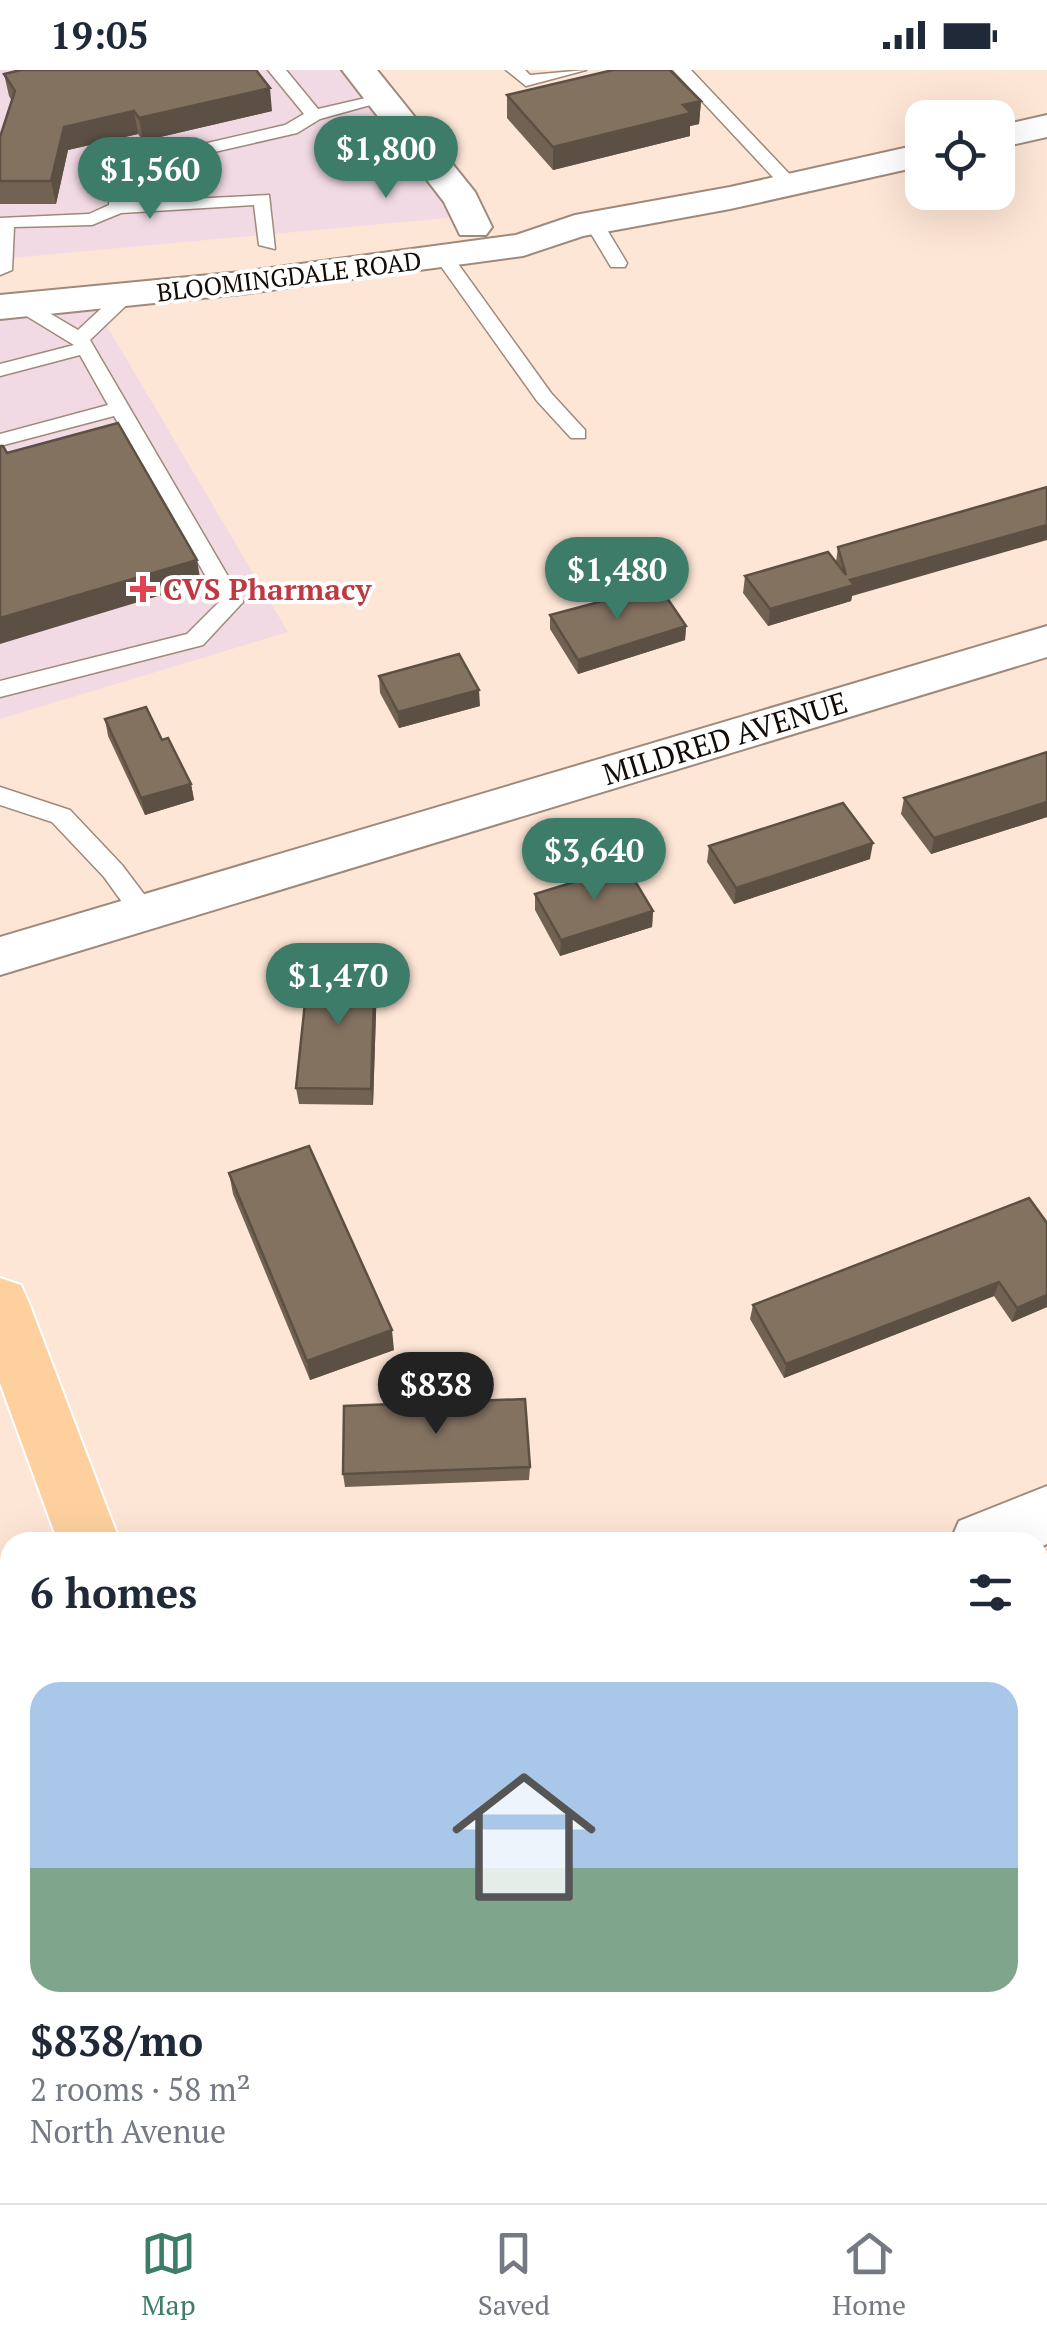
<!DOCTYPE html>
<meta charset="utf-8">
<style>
body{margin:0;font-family:"PT Serif",serif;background:#f2f2f3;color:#1f2937;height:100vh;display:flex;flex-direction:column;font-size:38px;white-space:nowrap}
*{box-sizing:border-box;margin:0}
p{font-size:32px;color:#747a83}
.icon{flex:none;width:55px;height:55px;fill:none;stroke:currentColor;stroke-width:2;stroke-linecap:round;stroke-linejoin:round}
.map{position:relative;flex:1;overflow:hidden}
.panel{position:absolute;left:0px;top:1462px;width:1048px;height:672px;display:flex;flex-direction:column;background:#fff;border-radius:30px 30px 0 0;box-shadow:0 10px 40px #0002}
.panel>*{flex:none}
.tools{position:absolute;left:905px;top:30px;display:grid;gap:20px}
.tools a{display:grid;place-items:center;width:110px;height:110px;border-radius:20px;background:#fff;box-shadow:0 10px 40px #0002;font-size:50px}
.price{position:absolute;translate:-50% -85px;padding:0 22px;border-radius:35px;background:#3d7c69;color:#fff;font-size:32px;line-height:65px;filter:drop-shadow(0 2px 5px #0008)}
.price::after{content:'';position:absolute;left:50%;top:60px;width:30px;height:22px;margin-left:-15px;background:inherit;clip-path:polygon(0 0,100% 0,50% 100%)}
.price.selected{background:#222;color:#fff}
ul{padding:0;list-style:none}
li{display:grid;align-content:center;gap:20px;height:530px;padding:0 30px}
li+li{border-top:2px solid #e0e1e3}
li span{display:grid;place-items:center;height:310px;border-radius:30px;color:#555}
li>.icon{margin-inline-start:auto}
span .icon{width:180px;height:180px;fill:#fffc;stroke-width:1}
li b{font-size:42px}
h2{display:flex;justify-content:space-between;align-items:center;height:120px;padding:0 30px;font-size:42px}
.status{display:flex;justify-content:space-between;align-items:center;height:70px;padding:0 50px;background:#fff;direction:ltr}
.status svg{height:28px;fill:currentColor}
.tabs{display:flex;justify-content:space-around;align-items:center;height:140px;border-top:2px solid #e0e1e3;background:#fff;font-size:28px;color:#747a83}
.tabs a{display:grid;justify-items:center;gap:5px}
.tabs .selected{color:#3d7c69}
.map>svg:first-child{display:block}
.commercial{fill:#f2dae5}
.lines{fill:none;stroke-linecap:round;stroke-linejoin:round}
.lane-casing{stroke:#9f897b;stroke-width:3}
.street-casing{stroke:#9f897b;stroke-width:4}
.secondary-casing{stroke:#9f897b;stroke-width:4}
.primary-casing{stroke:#fff;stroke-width:4}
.lane{fill:#fff;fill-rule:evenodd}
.street{fill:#fff;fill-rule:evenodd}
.secondary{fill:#fff;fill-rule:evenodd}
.primary{fill:#fdd09e;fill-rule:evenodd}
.wall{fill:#726253}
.shaded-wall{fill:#5c5044}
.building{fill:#847261;stroke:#5c5044;stroke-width:2.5}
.health-dot{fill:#e0444e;stroke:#fff;stroke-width:4}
.labels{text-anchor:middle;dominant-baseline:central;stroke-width:8;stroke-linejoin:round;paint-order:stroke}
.far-street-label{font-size:25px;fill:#130b06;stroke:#fff}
.health-label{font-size:30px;font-weight:bold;fill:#be3a42;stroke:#fff;text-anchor:start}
.street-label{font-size:30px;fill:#130b06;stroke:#fff}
</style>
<div class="status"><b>19:05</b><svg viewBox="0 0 49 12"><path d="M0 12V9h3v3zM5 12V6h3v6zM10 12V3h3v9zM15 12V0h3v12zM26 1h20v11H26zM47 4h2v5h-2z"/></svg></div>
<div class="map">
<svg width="1047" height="2133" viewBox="0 0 1047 2133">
<rect width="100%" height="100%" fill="#fee6d6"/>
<path class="commercial" d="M0,0H351L459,147L0,189Z
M98,241L288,562L0,649V248Z"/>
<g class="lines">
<g class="lane-casing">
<path id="lane" d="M268,0H286L318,39L383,24L392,29L320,49L297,63L127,102V132L269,125L275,179L259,175L254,135L121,143L92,155L14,157L12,200L0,205V148L89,144L109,135L112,95L285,55L304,44Z
M506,0H525L530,5L586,0L526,16Z
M673,0H691L796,111V119H784Z
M586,148H600L627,193L625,197H611L584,152Z
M437,184H451L551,323L585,360V368H571L537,331L435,188Z
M120,221L137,225L90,270L243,532L203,575L0,627V611L187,564L220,531L114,346L0,376V364L108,335L80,285L0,306V294L74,275L15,239V231H29L78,260Z
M0,717L70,740L122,795L153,836L157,843L153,850H135L104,807L52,752L0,735Z"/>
</g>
<g class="street-casing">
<path id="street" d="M342,0H377L475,122L492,157L486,165H460L444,132Z
M1047,556V587L0,905V867Z
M1047,1416V1474L1038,1478V1472H950L959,1451Z"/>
</g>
<g class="secondary-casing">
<path id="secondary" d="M1047,45V67L998,78V56Z
M922,74V96L730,139L583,166L523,186L241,224L0,249V225L241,202L516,165L575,145L730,117Z"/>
</g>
<g class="primary-casing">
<path id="primary" d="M0,1208L21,1215L29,1233L120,1472H58L0,1313Z
M0,1973L10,1977V2080L0,2076Z
M10,2098V2125H73L76,2133H0V2118Z
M293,2125H369L372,2133H296Z"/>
</g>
<use href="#lane" class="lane"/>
<use href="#street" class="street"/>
<use href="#secondary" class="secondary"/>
<use href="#primary" class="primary"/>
</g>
<path class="wall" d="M4,4L272,41L143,71L138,64L68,80L56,134H0V67L12,31L9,26Z
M507,25L701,31L699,54L690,56V66L553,100L507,48Z
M838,477L852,526L851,531L768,556L743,523L745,506L836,492Z
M550,545L686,556L685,570L578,604L550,559Z
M379,606L480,636L399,658L380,623Z
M105,649L162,670L191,714L194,730L145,745L108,666Z
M1047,682V747L931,784L901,744L904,728Z
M709,776L870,789L734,834L707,792Z
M535,824L653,841L652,857L560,886L535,840Z
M375,896L377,912L373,1035L299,1034L296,1018Z
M229,1103L394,1280L310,1310L233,1124Z
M1029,1128L1047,1237L1012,1252L994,1226L784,1308L750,1249L753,1235Z
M530,1397L529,1410L345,1417L343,1404Z"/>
<path class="shaded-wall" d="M270,18L272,41L143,71L139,48Z
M701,31L699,54L690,56V66L553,100V77L683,35Z
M134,41L138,64L68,80L56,134L51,111L64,57Z
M1047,455V470L852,526L851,531L768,556L770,539L850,510Z
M197,490L201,513L0,574V548Z
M686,556L685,570L578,604V590Z
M479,620L480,636L399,658L398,642Z
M191,714L194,730L145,745L141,728Z
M1047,732V747L931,784L934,768Z
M873,773L870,789L734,834L736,818Z
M653,841L652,857L560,886L561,870Z
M375,896L377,912L373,1035L371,1019Z
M999,1212L994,1226L784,1308L786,1294Z
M1047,1225V1237L1012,1252L1017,1238Z
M392,1260L394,1280L310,1310L307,1291Z"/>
<path class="building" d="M21,0H256L270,18L139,48L134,41L64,57L51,111H0V67L15,21L4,4Z
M613,0H670L701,31L683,35L691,43L553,77L507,25Z
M118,353L197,490L0,548V376H3L7,383Z
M1047,417V455L850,510L854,515L770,539L745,506L828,482L846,505L838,477Z
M659,516L686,556L578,590L550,545Z
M459,584L479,620L398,642L379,606Z
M146,637L162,670L168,668L191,714L141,728L105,649Z
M1047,682V732L934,768L904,728Z
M843,733L873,773L736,818L709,776Z
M626,796L653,841L561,870L535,824Z
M309,895L375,896L371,1019L296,1018Z
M309,1076L392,1260L307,1291L229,1103Z
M1029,1128L1047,1153V1225L1017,1238L999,1212L786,1294L753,1235Z
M525,1329L530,1397L343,1404L344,1336Z"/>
<path class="health-dot" d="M138 504h10v10h10v10h-10v10h-10v-10h-10v-10h10z"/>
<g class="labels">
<g class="far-street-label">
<text transform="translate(289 206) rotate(-7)">BLOOMINGDALE ROAD</text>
</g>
<g class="health-label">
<text x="163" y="519">CVS Pharmacy</text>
</g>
<g class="street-label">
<text transform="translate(725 668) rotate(-17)">MILDRED AVENUE</text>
</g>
</g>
</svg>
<div class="tools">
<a><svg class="icon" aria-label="locate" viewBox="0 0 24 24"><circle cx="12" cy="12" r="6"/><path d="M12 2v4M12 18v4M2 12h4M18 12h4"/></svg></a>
</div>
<b class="price" style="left:386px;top:131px">$1,800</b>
<b class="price" style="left:150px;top:152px">$1,560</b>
<b class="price" style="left:617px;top:552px">$1,480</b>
<b class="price" style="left:594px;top:833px">$3,640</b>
<b class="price" style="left:338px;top:958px">$1,470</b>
<b class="price selected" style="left:436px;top:1367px">$838</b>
<section class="panel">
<h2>6 homes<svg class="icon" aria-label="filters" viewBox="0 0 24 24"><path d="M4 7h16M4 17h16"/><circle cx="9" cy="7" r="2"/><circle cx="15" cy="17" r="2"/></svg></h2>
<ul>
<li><span style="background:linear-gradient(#a9c7e8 60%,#7fa58c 0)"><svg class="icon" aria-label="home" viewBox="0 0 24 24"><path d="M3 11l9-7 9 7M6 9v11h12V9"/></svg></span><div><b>$838/mo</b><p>2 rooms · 58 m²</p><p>North Avenue</p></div></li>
</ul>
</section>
</div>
<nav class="tabs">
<a class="selected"><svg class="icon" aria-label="map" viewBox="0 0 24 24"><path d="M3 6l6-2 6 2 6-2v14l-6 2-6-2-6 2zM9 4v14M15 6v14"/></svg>Map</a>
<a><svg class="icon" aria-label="saved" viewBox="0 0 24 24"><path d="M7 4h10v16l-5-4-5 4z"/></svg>Saved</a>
<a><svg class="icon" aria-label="home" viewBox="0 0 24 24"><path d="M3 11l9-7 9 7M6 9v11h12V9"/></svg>Home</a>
</nav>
